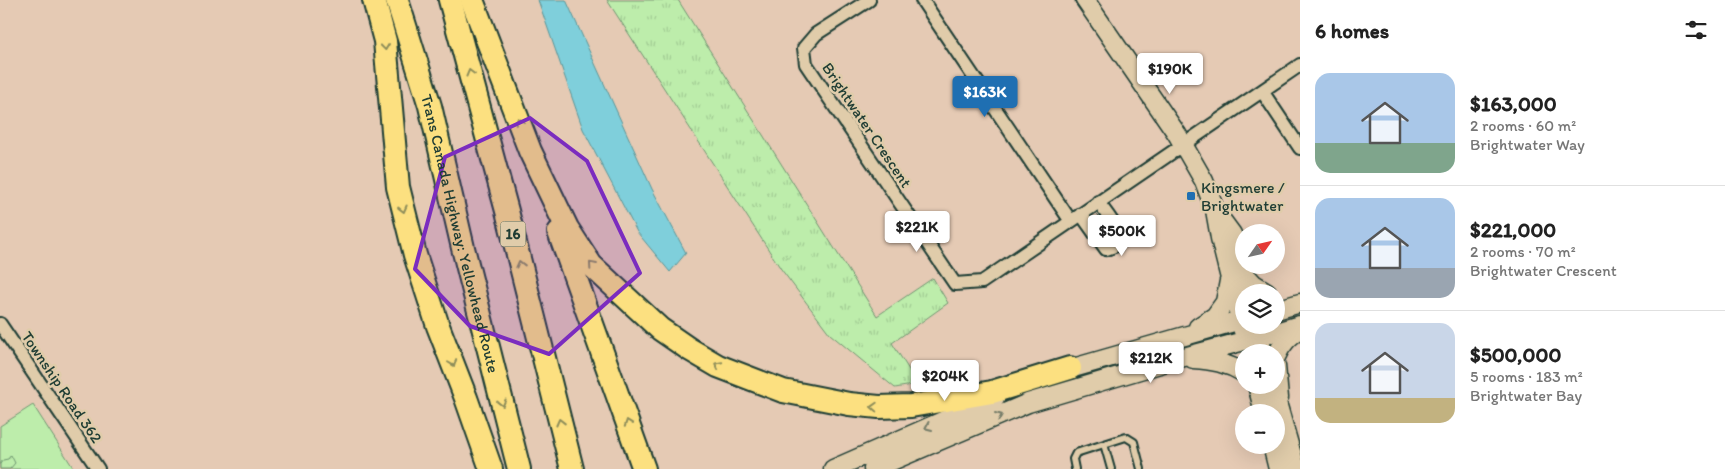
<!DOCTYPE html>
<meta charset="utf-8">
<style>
body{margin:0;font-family:Itim,sans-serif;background:#f2f2f2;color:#222;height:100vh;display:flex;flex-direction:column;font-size:19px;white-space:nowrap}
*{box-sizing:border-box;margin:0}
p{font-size:16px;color:#767676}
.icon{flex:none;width:28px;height:28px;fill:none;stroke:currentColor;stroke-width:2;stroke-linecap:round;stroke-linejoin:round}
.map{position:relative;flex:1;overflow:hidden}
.details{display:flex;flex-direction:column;background:#fff;width:425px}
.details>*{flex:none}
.needle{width:32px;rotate:56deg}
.tools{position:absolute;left:1235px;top:224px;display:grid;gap:10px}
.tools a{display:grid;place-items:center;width:50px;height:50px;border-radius:50%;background:#fff;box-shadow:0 5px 20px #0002;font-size:25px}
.price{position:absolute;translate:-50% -42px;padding:0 11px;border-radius:5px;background:#fff;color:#222;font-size:16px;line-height:32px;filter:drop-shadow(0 1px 2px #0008)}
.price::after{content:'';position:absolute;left:50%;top:30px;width:15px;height:11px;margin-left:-8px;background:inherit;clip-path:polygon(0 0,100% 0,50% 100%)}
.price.selected{background:#1f6fb2;color:#fff}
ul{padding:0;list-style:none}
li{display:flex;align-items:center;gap:15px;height:125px;padding:0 15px}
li+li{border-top:1px solid #e0e0e0}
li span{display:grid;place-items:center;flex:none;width:140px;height:100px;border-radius:15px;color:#555}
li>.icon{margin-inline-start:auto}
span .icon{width:60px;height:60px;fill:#fffc;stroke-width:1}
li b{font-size:21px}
h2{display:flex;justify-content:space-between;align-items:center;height:60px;padding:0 15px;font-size:21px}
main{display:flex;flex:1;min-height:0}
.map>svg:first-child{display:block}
.grass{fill:#bdedab;stroke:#6e9570}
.forest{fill:url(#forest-firs);stroke:#6e9570}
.park{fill:url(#park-tufts);stroke:#6e9570}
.water{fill:#7fcfdb;stroke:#599598}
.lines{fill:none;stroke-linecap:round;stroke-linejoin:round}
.lane-casing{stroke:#1f3d34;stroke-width:10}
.street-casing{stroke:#1f3d34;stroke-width:16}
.secondary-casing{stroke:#1f3d34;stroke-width:21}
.highway-casing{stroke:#1f3d34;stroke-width:26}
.lane{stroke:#e0ccaa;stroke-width:6}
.street{stroke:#e0ccaa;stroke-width:12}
.secondary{stroke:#e0ccaa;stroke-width:18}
.highway{stroke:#fce080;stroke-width:22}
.oneway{stroke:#8e8e5a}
.oneway2{stroke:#767d69}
.marked{fill:#7b2cbf;fill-opacity:0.2;stroke:#7b2cbf;stroke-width:4;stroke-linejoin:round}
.poi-dot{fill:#1f6fb2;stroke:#e0ccaa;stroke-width:2}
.labels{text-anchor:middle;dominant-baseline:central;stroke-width:5;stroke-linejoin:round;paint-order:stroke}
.shield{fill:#e0ccaa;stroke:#596857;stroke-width:1}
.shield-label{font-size:15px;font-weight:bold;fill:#1f3d34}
.street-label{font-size:16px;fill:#1f3d34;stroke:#e0ccaa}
.poi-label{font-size:16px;fill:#1f3d34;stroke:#e0ccaa;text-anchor:start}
</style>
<main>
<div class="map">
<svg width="1300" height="469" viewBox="0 0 1300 469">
<defs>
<pattern id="forest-firs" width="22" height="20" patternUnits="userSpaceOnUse" patternTransform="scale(1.25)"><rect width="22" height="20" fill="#bdedab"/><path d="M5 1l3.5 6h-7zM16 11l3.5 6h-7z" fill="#a2cc94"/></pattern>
<pattern id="park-tufts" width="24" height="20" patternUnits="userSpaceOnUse" patternTransform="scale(1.25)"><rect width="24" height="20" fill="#bdedab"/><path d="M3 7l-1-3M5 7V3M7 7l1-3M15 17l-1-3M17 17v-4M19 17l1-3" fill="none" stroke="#a2cc94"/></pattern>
</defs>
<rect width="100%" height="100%" fill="#e5cab4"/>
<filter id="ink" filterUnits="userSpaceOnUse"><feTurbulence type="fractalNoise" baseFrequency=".02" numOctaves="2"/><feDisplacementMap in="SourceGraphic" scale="10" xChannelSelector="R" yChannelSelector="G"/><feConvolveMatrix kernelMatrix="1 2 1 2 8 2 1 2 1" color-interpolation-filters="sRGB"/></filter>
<g filter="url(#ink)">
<path class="grass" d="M33,405L74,469H0V426Z"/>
<path class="forest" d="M11,455L15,463L10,469H0V464L3,460L8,459Z"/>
<path class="park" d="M607,0H678L877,316L933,278L948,303L892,343L918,384L895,388L830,334L781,269Z"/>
<path class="water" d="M538,0H566L652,189L686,253L670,272L637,232L583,129Z"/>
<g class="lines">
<g class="lane-casing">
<path id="lane" d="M1104,444L1111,469
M1075,469L1073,459L1076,453L1126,437L1134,442L1141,469"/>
</g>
<g class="street-casing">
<path id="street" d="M869,0L816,34L804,48L806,64L955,284L982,282L1300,65
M922,0L1070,220
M1262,91L1300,148
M1081,214L1106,249L1117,245C1123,231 1106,214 1098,202
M0,324L98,469"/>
</g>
<g class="secondary-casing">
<path id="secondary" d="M1085,0L1177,134L1204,181L1215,210L1220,238L1243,331
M1218,215L1232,234L1248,292
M1243,272L1254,284L1267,292
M1276,310L1300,303
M1256,325L1263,352
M1198,327L1215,316L1225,302L1229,281
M1276,357C1281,344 1289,337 1300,329
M1193,359C1212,360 1227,363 1244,373
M1276,366L1279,398
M1059,372L1244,319
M1257,385L1264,412
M1272,385L1296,469
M1272,445L1278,469
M833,469L995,398
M873,469L1028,403L1180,358L1259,337L1300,325"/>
</g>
<g class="highway-casing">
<g id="highway">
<path d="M374,0L385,41L398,187L415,255L438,326L466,398L491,469"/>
<path id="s1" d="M397,0L430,106L463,248L519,469"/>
<path d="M450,0L507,211L572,469"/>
<path d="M472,0L530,151L567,228L591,265L660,329L689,349L718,366L783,391L849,404L879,407L911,406L992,392L1070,368"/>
<path d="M559,232L644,469"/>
</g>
</g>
<use href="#lane" class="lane"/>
<use href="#street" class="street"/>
<use href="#secondary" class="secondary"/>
<use href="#highway" class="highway"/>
</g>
<defs><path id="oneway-chevron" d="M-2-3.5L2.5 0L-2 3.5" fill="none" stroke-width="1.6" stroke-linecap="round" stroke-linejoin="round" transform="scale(1.25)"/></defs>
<g class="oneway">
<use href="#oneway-chevron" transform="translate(385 47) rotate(83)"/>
<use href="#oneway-chevron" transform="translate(470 73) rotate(-105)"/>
<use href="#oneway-chevron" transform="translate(519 121) rotate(-110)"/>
<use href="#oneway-chevron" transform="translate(403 209) rotate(76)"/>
<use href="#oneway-chevron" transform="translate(520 264) rotate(-104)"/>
<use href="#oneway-chevron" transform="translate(592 265) rotate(-131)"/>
<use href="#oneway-chevron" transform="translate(453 363) rotate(69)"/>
<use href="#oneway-chevron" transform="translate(718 365) rotate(-153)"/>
<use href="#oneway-chevron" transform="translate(502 403) rotate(76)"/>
<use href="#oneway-chevron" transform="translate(874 407) rotate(-177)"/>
<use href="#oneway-chevron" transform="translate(560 422) rotate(-104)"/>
<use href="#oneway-chevron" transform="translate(628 423) rotate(-110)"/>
</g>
<g class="oneway2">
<use href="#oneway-chevron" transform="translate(999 416) rotate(-23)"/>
<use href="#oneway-chevron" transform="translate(928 427) rotate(156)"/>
</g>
</g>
<path class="marked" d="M530,118L587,161L640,273L549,354L470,326L415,269L445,157Z"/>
<rect class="poi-dot" x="1186" y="191" width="10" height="10" rx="2.5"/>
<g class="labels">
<rect class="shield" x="500.5" y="221.5" width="25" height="25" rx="4"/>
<g class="shield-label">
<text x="513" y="234">16</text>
</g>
<g class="street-label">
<text transform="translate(867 125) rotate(56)">Brightwater Crescent</text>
<text stroke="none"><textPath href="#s1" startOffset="242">Trans Canada Highway: Yellowhead Route</textPath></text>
<text transform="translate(62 387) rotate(56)">Township Road 362</text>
</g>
<g class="poi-label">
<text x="1201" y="187">Kingsmere /<tspan x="1201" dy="18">Brightwater</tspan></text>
</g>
</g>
</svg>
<div class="tools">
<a><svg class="needle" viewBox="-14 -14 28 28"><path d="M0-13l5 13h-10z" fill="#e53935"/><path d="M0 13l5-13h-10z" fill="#767676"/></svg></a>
<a><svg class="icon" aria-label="layers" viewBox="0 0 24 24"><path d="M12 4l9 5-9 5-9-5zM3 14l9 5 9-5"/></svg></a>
<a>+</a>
<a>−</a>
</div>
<b class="price" style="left:1170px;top:95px">$190K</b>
<b class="price selected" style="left:985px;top:118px">$163K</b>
<b class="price" style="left:917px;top:253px">$221K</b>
<b class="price" style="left:1122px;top:257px">$500K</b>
<b class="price" style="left:1151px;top:384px">$212K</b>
<b class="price" style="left:945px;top:402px">$204K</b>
</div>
<section class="details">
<h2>6 homes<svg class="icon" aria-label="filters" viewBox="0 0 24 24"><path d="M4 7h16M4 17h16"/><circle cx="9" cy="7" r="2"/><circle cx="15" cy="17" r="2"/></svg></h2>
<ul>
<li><span style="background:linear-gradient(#a9c7e8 70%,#7fa58c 0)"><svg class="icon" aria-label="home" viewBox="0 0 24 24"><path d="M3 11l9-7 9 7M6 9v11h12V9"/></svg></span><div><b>$163,000</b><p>2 rooms · 60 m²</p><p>Brightwater Way</p></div></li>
<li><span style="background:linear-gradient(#a9c7e8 70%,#9aa5b1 0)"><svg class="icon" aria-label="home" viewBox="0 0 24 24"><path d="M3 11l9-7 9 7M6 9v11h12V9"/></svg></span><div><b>$221,000</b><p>2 rooms · 70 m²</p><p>Brightwater Crescent</p></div></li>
<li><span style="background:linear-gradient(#c9d6e8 75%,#c2b280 0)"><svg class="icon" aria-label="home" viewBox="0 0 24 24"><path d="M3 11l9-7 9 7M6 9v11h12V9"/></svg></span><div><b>$500,000</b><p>5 rooms · 183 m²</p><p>Brightwater Bay</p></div></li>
</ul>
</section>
</main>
